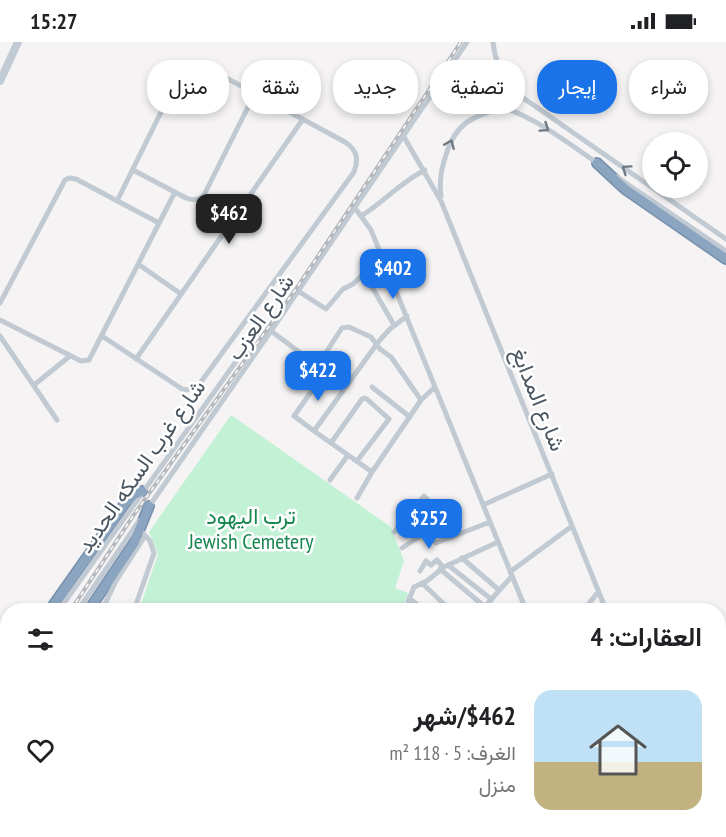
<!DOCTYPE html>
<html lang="ar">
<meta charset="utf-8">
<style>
body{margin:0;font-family:"PT Sans Narrow",Vazirmatn,sans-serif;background:#f2f2f2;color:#202124;direction:rtl;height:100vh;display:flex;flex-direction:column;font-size:22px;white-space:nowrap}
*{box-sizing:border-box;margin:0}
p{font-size:20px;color:#757577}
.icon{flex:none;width:33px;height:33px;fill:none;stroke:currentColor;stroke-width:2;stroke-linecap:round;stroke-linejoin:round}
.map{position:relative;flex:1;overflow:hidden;direction:ltr}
.drawer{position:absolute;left:0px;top:561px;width:726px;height:234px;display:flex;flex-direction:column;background:#fff;border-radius:24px 24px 0 0;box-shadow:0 3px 9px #0003;direction:rtl}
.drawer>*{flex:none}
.guide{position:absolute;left:18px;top:18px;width:690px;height:54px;direction:rtl;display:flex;gap:12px}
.tools{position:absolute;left:642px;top:90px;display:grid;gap:12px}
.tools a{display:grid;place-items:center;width:66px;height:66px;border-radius:50%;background:#fff;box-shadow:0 3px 9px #0003;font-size:30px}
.price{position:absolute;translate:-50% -51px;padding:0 14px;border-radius:12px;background:#1a73e8;color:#fff;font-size:20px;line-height:39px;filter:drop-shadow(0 2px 3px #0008)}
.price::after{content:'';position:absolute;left:50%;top:36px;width:18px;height:14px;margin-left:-9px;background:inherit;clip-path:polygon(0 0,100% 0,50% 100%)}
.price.on{background:#222;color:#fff}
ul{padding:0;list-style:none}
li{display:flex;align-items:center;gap:18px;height:150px;padding:0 24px}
li span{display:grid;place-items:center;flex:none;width:168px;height:120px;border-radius:18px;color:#555}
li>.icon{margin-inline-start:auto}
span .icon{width:72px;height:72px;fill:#fffc;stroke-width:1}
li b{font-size:26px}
h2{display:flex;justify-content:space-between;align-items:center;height:72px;padding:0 24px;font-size:26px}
.chip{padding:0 21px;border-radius:24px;background:#fff;box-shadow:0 3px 9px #0003;font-size:21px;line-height:54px}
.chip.on{background:#1a73e8;color:#fff}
.status{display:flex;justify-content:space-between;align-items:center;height:42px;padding:0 30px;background:#fff;direction:ltr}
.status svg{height:16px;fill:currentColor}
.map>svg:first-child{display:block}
.green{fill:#c3f1d5}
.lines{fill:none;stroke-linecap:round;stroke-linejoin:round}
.highway-casing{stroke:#7690ad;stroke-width:12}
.street{stroke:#c1cad2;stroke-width:5}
.secondary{stroke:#c1cbd6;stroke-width:8}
.highway{stroke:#8ba5c1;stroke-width:9}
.rail-casing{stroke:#b5b8bd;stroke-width:4}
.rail{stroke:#fff;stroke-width:1.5;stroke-dasharray:4.5;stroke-linecap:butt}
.oneway{stroke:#6e7983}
.labels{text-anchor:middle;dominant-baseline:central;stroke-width:5;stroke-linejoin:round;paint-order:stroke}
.street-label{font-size:22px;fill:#4a5661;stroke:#fff}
.park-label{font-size:22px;fill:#17864f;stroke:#fff}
</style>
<div class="status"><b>15:27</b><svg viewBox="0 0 49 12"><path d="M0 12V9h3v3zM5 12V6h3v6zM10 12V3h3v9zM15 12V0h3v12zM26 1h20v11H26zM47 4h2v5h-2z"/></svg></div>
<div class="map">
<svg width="726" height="795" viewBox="0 0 726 795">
<rect width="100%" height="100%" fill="#f5f3f3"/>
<path class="green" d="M231,373L391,485L404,519L395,546L408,551L402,568H139L158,512L149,490Z"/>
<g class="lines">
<g class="highway-casing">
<path id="highway" d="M597,121L625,147L726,217
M50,568L126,460L135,452L142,449
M89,568L134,501L149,464
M0,596H8
M0,616L8,622
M0,643L8,649
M0,653L8,660
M0,699L8,693
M171,788L182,795
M193,788L204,795
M233,788L246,795"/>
</g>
<path class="street" d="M493,0C495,21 504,39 519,53L726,197
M430,55C447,56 465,56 481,59C526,68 561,96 597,121
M481,59C477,43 483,31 499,25
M404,95L441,159L606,568
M133,128L186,156C194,159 199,158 204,153L255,51
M617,135L726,209
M441,154C439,140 441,127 446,113C455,81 474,73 504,66
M355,166L371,188L526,568
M361,174C384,160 399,141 425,128
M138,222L181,252
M372,245L394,283
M298,249L326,267L343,247L353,242L382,214
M0,261L65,138L69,136L76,137L159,181
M0,278L81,319L89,318L175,150
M271,289L346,345
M0,294L57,378
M102,294L182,347L187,348L198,344L354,130C359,117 357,108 345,100L204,24L191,22L181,30L117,159
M136,317L303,77
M317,324L342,286L349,285L371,295L380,307L391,315L421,358
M34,343L70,314
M372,345L410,375
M314,389L294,374L325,330
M331,401L362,357L365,356L368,358L389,377L357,419
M372,430L421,358L435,345
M330,438L348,413
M357,456L372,430L314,389L379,299L390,287L407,274
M483,463L552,432
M148,466L271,289L467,0
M394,490L424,454L440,471L454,494
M436,501L490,480
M402,506L425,491L424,487L440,471
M462,516L499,548
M448,523L491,557
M440,527L485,565
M420,529L426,519L431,523L437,518L443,525
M510,530L572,484
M422,541L450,568
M409,556L424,568
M59,568L242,311L247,310L253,314
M78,568L139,479
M102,568L116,539L145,494
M134,568L154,511L150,499L139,487
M405,568L414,545L427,539L444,525L498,500
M482,568L512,534
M584,568L598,550
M0,643L8,631
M0,687L8,679
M0,746L2,742
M0,761L8,763
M0,785L8,770
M23,788L33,792V795
M43,788L59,794
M105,788L128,795
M150,788L161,795
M263,788L276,795
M311,788L321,794
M327,788L344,795
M413,788L424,795
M475,788L487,795
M583,788L599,795
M654,788L656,795
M680,788L683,795
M0,789L12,795
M608,789L609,788
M79,791L89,795
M520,792L525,795
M280,795L285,788
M353,795L354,788
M406,795L413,788
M451,795L455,788
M502,795L506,788
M540,795L543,788
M559,795V794
M627,795L629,788
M639,795L641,788"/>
<path class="secondary" d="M0,39L18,0
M0,667L8,674
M0,709L8,698"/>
<use href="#highway" class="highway"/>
<g class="rail-casing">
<path id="rail" d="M71,568L135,471L296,247L461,0
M0,675L8,665"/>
</g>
<use href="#rail" class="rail"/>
</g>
<defs><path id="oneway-chevron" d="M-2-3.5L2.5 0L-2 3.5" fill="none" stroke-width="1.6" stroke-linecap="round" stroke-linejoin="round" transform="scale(1.5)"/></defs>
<g class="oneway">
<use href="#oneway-chevron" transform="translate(545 86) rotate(34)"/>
<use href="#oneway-chevron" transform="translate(450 102) rotate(-67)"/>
<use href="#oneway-chevron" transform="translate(626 127) rotate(-145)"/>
</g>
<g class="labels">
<g class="street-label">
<text transform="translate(260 275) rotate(-55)">شارع العزب</text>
<text transform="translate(539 357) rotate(68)">شارع المدابغ</text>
<text transform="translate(141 424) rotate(-55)">شارع غرب السكه الحديد</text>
</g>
<g class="park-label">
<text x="251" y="474">ترب اليهود<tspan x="251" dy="25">Jewish Cemetery</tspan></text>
</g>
</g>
</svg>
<div class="tools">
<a><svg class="icon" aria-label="locate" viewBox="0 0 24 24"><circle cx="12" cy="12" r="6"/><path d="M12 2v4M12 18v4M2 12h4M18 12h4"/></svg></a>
</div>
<b class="price on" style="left:229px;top:203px">$462</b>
<b class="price" style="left:393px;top:258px">$402</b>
<b class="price" style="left:318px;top:360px">$422</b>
<b class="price" style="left:429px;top:508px">$252</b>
<div class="guide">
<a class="chip">شراء</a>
<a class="chip on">إيجار</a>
<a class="chip">تصفية</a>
<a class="chip">جديد</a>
<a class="chip">شقة</a>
<a class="chip">منزل</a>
</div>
<section class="drawer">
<h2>العقارات: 4<svg class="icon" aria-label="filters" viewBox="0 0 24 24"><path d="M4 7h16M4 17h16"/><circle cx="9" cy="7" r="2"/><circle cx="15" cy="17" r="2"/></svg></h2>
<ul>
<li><span style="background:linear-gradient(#bfe0f5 60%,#c2b280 0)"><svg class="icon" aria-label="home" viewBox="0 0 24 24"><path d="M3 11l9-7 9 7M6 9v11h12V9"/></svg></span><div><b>$462/شهر</b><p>الغرف: 5 · 118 m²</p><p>منزل</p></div><svg class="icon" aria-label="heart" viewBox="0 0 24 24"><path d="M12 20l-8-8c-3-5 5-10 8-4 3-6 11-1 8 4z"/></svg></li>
</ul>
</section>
</div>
